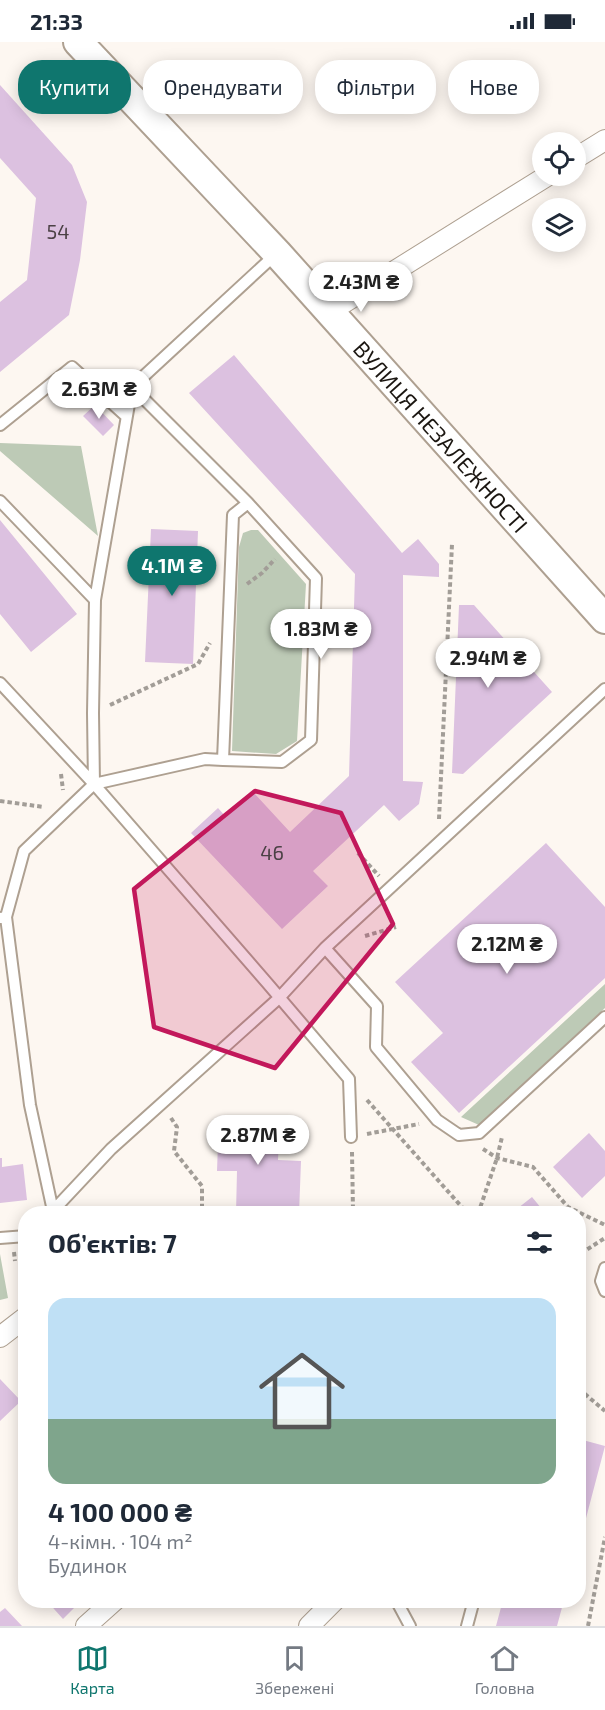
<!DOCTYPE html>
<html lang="uk">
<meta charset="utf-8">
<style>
body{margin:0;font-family:"Exo 2",sans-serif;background:#f2f2f3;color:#1f2937;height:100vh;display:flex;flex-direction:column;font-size:22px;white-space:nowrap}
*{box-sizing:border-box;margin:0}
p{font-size:20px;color:#747a83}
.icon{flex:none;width:33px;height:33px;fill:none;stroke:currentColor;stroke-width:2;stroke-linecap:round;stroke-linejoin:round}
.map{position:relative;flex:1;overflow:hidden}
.sheet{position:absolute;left:18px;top:1164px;width:568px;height:402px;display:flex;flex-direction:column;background:#fff;border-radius:24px;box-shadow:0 3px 15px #0003}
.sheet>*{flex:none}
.guide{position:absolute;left:18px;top:18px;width:570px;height:54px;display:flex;gap:12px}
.buttons{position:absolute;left:532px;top:90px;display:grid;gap:12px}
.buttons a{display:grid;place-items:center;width:54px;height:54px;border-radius:50%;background:#fff;box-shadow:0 3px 15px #0003;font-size:30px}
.price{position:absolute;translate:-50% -51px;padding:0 14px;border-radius:21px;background:#fff;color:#222;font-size:20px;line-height:39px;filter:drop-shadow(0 2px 3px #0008)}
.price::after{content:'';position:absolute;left:50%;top:36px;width:18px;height:14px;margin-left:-9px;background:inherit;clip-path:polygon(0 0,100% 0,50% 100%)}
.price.current{background:#0f766e;color:#fff}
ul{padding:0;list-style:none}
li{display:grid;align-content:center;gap:12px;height:318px;padding:0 30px}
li+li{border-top:2px solid #e0e1e3}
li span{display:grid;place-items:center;height:186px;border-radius:18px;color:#555}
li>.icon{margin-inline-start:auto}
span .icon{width:108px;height:108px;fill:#fffc;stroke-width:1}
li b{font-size:26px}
h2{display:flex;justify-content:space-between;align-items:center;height:72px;padding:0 30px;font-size:26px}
.pill{padding:0 21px;border-radius:24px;background:#fff;box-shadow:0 3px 15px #0003;font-size:21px;line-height:54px}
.pill.current{background:#0f766e;color:#fff}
.status{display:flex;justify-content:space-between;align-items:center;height:42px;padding:0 30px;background:#fff;direction:ltr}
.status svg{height:16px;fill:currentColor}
.dock{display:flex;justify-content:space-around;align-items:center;height:84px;border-top:2px solid #e0e1e3;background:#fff;font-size:16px;color:#747a83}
.dock a{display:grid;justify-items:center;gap:3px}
.dock .current{color:#0f766e}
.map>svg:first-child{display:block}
.green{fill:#bdcab6}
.building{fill:#dcc1e0}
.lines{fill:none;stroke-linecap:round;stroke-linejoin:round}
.lane-casing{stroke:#aea091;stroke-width:14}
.street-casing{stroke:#aea091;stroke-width:22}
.secondary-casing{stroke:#aea091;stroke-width:32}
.path{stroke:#a29d97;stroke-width:4;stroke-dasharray:4.5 3;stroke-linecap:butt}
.lane{stroke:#fff;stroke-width:10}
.street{stroke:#fff;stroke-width:20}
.secondary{stroke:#fff;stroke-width:28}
.marked{fill:#c2185b;fill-opacity:0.2;stroke:#c2185b;stroke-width:4.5;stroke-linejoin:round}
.labels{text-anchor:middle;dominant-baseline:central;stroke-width:4.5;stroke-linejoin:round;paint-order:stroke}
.number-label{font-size:20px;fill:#4b4145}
.street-label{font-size:22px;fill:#1b1611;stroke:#fdf7f1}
</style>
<div class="status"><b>21:33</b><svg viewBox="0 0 49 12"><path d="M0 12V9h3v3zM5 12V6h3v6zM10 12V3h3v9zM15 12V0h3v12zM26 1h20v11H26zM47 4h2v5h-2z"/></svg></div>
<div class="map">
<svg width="605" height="1584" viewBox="0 0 605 1584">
<rect width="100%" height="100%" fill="#fdf7f1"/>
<path class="green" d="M0,401L81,404L98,494L0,409Z
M251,488H258L306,542L297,699L276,712L232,709L239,505L243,491Z
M605,942V966L479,1083L461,1075Z
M0,1212L8,1256L0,1258Z"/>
<path class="building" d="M0,43L72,123L87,160L80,218L69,273L0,330V260L27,238L36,156L0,116Z
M234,313L402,511L418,497L439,522V535L403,533V739L423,740L419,762L399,779L384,763L313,829L328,844L282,887L191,791L218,766L226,775L253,750L290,790L349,734L355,532L189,351Z
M95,363L114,383L103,394L83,374Z
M0,478L77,572L31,610L0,572Z
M151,487L198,489L193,622L145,620Z
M459,563H474L552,650L463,732L452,731Z
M546,801L605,865V936L459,1071L411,1020L443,991L395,940Z
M219,1074L280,1076L278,1118L301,1119L299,1172L236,1171L237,1129H217Z
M589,1091L605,1109V1134L582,1156L553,1125Z
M0,1116H2V1125L23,1122L27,1158L0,1161Z
M532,1155L546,1172H515L513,1170Z
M0,1337L21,1359L0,1379Z
M579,1397L605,1404L580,1499H579Z
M46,1558H82L63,1577Z
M503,1558H564L557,1584H496Z
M5,1566L22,1584H0V1570Z"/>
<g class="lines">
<g class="lane-casing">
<path id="lane" d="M0,383L72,325L126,374
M0,459L95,558
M248,461L233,473L223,718L282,720L311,698L316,536L248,461L132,345L277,211
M0,641L94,742L268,942L349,1037L351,1095
M94,742L93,671L95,558L132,345
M6,875L30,1063L53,1169
M0,876L6,875L24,809L94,742L205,717L223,718
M325,906L377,964L376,1005L437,1078L459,1093L479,1091L605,975
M50,1172L111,1107L279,956L325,906L605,647
M0,1196L26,1194
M605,1226L601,1239L605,1249
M396,1558L410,1584
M467,1584L474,1558"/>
</g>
<g class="street-casing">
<path id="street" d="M576,116L605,98
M329,270L547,134
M0,1295L26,1275
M86,1584L115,1558
M309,1584L335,1558"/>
</g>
<g class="secondary-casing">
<g id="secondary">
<path id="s1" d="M78,0L277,211L605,577"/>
</g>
</g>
<path class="path" d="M247,542L262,531L275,517
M110,663L198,622L210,601
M61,732L63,748
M0,759L44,765
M439,777L452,502
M358,811L379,834
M365,894L396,885
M367,1058L468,1172
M171,1076L177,1085L174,1109L202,1144V1172
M367,1092L419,1082
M483,1107L497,1116L533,1125L568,1165L605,1183
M352,1110L353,1169
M348,1172L353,1169L383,1172
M478,1172L497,1116L502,1095
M14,1210L15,1219
M579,1219L583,1210L605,1196
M579,1347L605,1369
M588,1584L605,1495"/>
<use href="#lane" class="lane"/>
<use href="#street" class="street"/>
<use href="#secondary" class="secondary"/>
</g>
<path class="marked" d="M255,749L341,771L393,882L275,1026L154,985L134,847Z"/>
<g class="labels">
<g class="number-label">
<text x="58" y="189">54</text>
<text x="272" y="810">46</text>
</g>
<g class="street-label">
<text stroke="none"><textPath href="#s1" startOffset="536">ВУЛИЦЯ НЕЗАЛЕЖНОСТІ</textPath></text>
</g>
</g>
</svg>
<div class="buttons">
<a><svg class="icon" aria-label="locate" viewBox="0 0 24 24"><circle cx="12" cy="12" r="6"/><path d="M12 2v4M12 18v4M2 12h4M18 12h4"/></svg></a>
<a><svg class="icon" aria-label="layers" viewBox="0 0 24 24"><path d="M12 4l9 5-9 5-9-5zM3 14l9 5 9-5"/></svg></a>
</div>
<b class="price" style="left:361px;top:271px">2.43M ₴</b>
<b class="price" style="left:99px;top:378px">2.63M ₴</b>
<b class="price current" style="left:172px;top:555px">4.1M ₴</b>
<b class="price" style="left:321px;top:618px">1.83M ₴</b>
<b class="price" style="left:488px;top:647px">2.94M ₴</b>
<b class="price" style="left:507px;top:933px">2.12M ₴</b>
<b class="price" style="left:258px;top:1124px">2.87M ₴</b>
<div class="guide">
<a class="pill current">Купити</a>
<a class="pill">Орендувати</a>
<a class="pill">Фільтри</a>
<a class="pill">Нове</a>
</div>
<section class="sheet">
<h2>Об’єктів: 7<svg class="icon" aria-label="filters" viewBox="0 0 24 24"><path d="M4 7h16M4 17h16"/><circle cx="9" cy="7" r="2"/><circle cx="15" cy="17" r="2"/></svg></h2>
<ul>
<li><span style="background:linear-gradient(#bfe0f5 65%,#7fa58c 0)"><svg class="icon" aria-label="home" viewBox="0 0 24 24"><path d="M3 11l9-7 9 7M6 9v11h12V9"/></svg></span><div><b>4 100 000 ₴</b><p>4-кімн. · 104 m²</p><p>Будинок</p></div></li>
</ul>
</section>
</div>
<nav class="dock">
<a class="current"><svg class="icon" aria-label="map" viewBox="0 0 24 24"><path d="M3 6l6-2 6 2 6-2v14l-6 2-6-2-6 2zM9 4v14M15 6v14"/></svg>Карта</a>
<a><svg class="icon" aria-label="saved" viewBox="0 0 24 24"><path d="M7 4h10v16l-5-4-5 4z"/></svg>Збережені</a>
<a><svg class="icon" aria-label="home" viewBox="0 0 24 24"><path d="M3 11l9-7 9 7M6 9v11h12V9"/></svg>Головна</a>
</nav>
